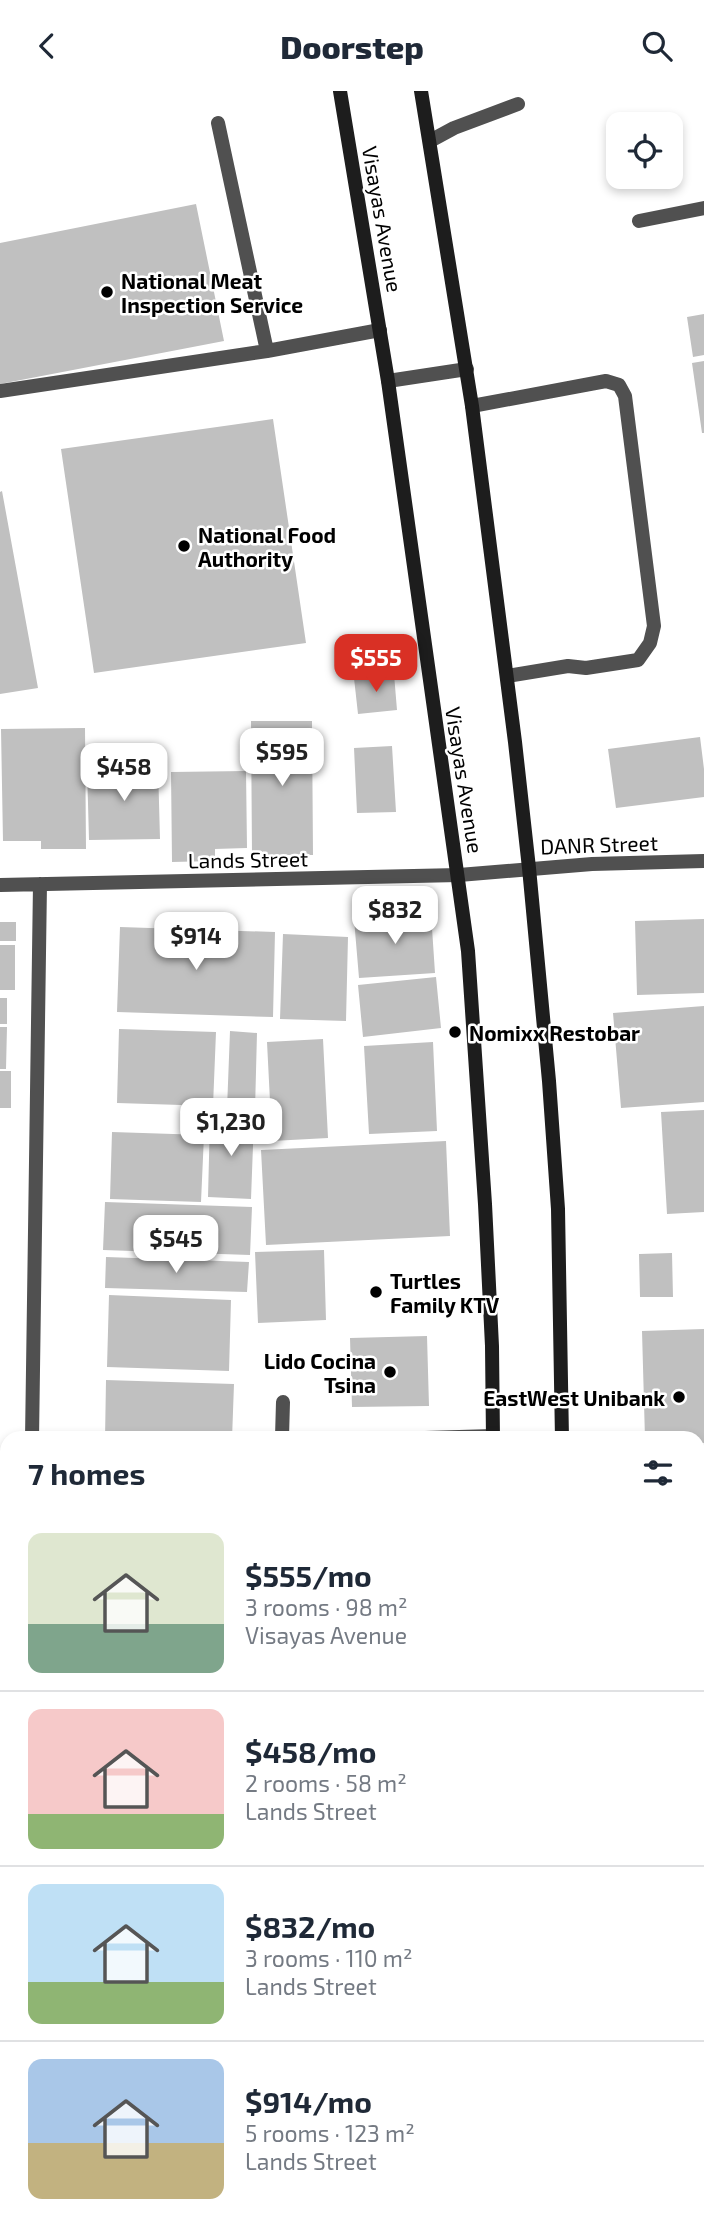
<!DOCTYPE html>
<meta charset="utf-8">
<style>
body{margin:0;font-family:"Exo 2",sans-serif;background:#f2f2f3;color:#1f2937;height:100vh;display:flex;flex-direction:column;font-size:26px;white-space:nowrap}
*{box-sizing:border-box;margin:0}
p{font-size:23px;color:#747a83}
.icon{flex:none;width:38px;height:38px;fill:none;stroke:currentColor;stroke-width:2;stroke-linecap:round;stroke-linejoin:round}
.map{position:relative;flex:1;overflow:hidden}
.panel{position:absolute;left:0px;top:1340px;width:705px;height:800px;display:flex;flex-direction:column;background:#fff;border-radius:21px 21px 0 0;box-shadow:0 4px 10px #0003}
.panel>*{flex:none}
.controls{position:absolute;left:606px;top:21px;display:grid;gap:14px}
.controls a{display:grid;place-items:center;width:77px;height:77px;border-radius:14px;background:#fff;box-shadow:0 4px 10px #0003;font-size:35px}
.price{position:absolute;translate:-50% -60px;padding:0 16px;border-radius:14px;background:#fff;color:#222;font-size:23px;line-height:46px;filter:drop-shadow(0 2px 4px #0008)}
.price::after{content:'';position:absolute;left:50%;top:42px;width:21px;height:16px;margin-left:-10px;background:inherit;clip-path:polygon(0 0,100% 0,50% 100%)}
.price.active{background:#d93025;color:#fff}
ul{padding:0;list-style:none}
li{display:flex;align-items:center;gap:21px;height:175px;padding:0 28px}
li+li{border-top:2px solid #e0e1e3}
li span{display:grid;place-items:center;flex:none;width:196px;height:140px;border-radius:14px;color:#555}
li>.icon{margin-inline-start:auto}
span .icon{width:84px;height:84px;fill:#fffc;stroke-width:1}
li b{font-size:30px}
h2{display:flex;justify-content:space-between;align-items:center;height:84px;padding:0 28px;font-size:30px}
header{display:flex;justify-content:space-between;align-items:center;height:91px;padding:0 28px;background:#fff;font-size:32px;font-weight:800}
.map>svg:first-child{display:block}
.building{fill:#c0c0c0}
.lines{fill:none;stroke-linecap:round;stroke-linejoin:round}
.lane{stroke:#505050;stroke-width:14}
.street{stroke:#505050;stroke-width:14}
.secondary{stroke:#1d1d1d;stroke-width:14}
.poi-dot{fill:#000;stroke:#fff;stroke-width:2.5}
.labels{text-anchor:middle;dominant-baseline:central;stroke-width:5;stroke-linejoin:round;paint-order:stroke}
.street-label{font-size:21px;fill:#000;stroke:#fff}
.poi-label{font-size:21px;font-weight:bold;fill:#000;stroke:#fff;text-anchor:start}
</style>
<header><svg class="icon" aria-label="back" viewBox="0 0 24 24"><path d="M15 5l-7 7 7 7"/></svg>Doorstep<svg class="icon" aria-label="search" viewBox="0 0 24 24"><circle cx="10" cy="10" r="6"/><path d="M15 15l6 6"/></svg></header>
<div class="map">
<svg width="704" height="2139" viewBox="0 0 704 2139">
<rect width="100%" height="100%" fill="#fff"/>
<path class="building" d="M196,113L224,250L0,293V152Z
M704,223V264L693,266L687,226Z
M704,270V342H702L692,272Z
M273,328L306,552L94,582L61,358Z
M2,400L38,597L0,603V401Z
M394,583L397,619L358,623L354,587Z
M251,630H312L313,764H252Z
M85,637L86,758H41V750H3L1,638Z
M700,646L704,678V706L616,717L608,658Z
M392,655L396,721L357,722L354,657Z
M158,675L160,748L89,749L87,676Z
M246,680L247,757L215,758V770L172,771L171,681Z
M431,822L435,882L359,887L354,828Z
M704,828V902L637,904L635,830Z
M0,831H16V850H0Z
M120,836L275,841L273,926L117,921Z
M283,843L348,846L346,930L280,928Z
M0,854H15V899H0Z
M436,886L441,937L363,946L358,894Z
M0,907H7V933H0Z
M704,915V1011L621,1017L613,922Z
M0,936H7L6,978H0Z
M119,938L216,941L213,1015L117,1012Z
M230,940L257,942L255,1019L227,1018Z
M323,948L328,1047L272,1050L267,951Z
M433,951L437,1040L369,1043L364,955Z
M0,980H11V1017H0Z
M704,1019V1121L667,1123L661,1021Z
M210,1027L254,1028L251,1108L208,1106Z
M112,1041L204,1044L201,1111L110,1108Z
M446,1050L450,1145L266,1154L261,1059Z
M105,1111L252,1116L250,1164L103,1159Z
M324,1159L326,1229L258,1232L255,1161Z
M672,1162L673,1206H640L639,1163Z
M106,1166L249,1171L247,1201L105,1197Z
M109,1204L231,1209L229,1280L107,1276Z
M704,1238V1352H698V1348H645L642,1240Z
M427,1245L429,1315L352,1316L350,1247Z
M106,1289L234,1293L232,1348H105Z
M698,1415H704V1502H698Z
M698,1578H704V1637H698Z
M701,1642H704V1700H698Z
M698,1742L704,1743V1823L698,1822Z
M698,1829H704V1871L698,1870Z
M698,1879L704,1880V1919H698Z
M698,1949L704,1950V2006L698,2005Z
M701,2024L704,2025V2115H698V2064Z
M0,2087L7,2088V2117H0Z
M80,2133H173V2139L80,2138Z
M264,2133H328L356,2137L263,2139Z"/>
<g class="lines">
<path class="lane" d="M218,32L267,260
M430,50L454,37L518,13
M639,130L704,117
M388,290L467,278
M0,300L267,260L380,239
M472,315L606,290L619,294L625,305L654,535L650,552L638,569L586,577L568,575L507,585
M283,1311L282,1346L284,1348
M391,1348L493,1345
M217,2133L218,2139"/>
<path class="street" d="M0,794L459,784L592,773L704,770
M32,1348L40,793
M698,1523H704
M0,1885L7,1886
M21,2139V2133"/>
<path class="secondary" d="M340,0L388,290L468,860L485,1113L492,1255L493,1348
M421,0L472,315L515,651L529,777L549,990L558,1118L562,1348
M460,2139L461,2133
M537,2139V2133"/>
</g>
<g class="poi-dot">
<circle cx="107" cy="201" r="7"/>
<circle cx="184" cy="455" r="7"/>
<circle cx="455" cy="941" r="7"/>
<circle cx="376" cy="1201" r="7"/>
<circle cx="390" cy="1281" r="7"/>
<circle cx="679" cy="1306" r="7"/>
</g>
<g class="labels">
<g class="street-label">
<text transform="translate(383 128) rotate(80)">Visayas Avenue</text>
<text transform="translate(465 689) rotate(81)">Visayas Avenue</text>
<text transform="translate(599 753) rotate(-2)">DANR Street</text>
<text transform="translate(248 768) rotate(-1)">Lands Street</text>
</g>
<g class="poi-label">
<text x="121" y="189">National Meat<tspan x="121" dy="24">Inspection Service</tspan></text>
<text x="198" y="443">National Food<tspan x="198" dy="24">Authority</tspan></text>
<text x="469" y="941">Nomixx Restobar</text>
<text x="390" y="1189">Turtles<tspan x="390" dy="24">Family KTV</tspan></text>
<text x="376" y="1269" text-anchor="end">Lido Cocina<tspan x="376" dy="24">Tsina</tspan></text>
<text x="665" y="1306" text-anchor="end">EastWest Unibank</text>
</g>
</g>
</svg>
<div class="controls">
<a><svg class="icon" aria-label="locate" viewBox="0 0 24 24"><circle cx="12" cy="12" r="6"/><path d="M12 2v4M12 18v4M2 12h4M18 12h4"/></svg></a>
</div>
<b class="price active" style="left:376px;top:603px">$555</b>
<b class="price" style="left:282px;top:697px">$595</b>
<b class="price" style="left:124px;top:712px">$458</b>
<b class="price" style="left:395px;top:855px">$832</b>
<b class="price" style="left:196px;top:881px">$914</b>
<b class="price" style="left:231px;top:1067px">$1,230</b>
<b class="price" style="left:176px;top:1184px">$545</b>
<section class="panel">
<h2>7 homes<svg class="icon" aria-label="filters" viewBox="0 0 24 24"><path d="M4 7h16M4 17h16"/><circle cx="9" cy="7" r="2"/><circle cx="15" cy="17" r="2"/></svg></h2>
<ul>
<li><span style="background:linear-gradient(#dfe7d0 65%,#7fa58c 0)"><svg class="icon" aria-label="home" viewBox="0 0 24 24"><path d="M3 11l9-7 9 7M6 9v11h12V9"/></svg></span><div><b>$555/mo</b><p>3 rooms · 98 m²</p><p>Visayas Avenue</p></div></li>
<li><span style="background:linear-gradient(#f6c9c9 75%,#8fb573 0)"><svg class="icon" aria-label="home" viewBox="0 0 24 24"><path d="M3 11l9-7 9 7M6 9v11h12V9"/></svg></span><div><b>$458/mo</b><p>2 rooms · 58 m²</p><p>Lands Street</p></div></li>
<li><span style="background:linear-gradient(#bfe0f5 70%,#8fb573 0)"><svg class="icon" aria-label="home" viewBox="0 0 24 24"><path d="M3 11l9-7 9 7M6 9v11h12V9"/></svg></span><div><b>$832/mo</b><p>3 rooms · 110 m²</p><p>Lands Street</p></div></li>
<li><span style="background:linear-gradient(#a9c7e8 60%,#c2b280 0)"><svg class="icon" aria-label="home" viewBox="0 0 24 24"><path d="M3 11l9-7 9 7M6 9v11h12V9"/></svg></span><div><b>$914/mo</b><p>5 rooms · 123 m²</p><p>Lands Street</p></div></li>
</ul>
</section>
</div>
